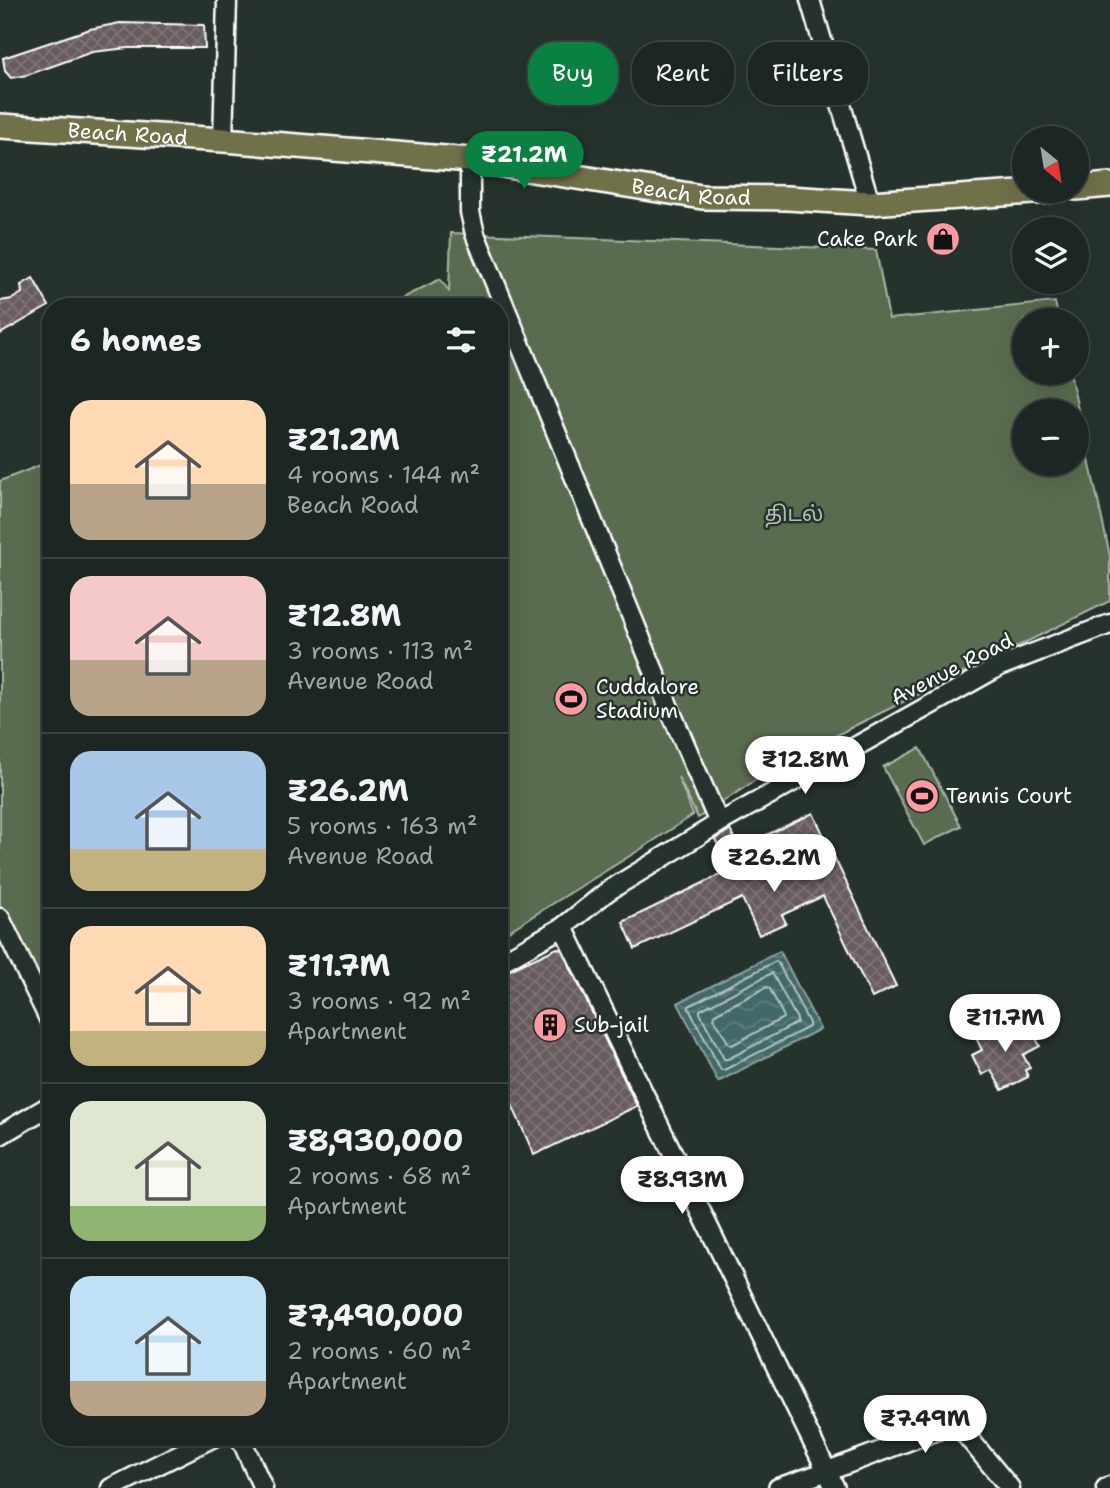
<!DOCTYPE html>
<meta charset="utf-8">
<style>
body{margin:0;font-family:"Shantell Sans","Noto Sans Tamil",sans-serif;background:#252e2a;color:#f1f3f6;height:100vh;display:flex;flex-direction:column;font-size:26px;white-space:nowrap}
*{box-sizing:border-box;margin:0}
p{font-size:23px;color:#a0a5a5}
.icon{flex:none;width:38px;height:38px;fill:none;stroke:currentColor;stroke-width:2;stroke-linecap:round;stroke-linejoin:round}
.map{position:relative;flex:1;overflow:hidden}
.details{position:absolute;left:42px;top:298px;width:466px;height:1148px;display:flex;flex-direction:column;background:#1c2622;border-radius:28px;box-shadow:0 7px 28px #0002,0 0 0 2px #3a4340}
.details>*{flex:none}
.hud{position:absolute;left:528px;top:42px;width:476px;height:63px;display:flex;gap:14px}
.needle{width:46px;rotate:150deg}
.controls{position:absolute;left:1012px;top:126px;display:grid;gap:14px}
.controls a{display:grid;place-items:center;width:77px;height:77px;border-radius:50%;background:#1c2622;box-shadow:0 7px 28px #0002,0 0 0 2px #3a4340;font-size:35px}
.price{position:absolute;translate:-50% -60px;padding:0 16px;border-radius:24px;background:#fff;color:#222;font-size:23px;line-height:46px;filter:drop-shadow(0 2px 4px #0008)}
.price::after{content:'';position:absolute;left:50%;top:42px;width:21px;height:16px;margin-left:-10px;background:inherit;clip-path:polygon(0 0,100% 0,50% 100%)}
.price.active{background:#0b8043;color:#fff}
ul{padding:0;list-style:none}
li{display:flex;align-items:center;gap:21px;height:175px;padding:0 28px}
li+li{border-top:2px solid #3a4340}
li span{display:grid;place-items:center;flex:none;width:196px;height:140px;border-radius:21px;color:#555}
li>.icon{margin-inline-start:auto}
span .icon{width:84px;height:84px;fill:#fffc;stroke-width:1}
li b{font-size:30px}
h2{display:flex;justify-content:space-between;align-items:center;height:84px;padding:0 28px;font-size:30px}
.pill{padding:0 24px;border-radius:28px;background:#1c2622;box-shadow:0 7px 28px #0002,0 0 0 2px #3a4340;font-size:24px;line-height:63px}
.pill.active{background:#0b8043;color:#fff}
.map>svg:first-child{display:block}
.green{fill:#5a6c4f;stroke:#acb6a7;stroke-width:2;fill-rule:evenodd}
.water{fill:url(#water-waves);stroke:#8ea4a4;stroke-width:2}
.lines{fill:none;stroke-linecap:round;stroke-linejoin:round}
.shore{stroke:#b4c2c2;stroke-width:2}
.building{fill:url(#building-cross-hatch);stroke:#fff;stroke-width:2}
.minor-casing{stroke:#fff;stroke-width:23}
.major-casing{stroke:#fff;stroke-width:28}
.minor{stroke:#26332d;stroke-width:18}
.major{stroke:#6f704a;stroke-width:23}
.labels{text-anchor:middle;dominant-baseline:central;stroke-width:5;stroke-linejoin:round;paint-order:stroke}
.street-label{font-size:21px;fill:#fff;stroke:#26332d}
.poi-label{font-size:21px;fill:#fff;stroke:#26332d;text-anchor:start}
.park-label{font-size:21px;fill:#b5bdb0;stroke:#26332d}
</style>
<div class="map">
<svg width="1110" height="1488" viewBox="0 0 1110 1488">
<defs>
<pattern id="water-waves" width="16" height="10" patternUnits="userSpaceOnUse" patternTransform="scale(1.75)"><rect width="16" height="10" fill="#436767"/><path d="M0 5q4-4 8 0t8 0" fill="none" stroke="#5f7e7e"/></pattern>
<pattern id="building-cross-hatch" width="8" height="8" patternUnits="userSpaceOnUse" patternTransform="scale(1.75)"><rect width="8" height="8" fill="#675c5d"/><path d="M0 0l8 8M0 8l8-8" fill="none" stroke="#7e7475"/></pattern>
</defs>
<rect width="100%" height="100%" fill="#26332d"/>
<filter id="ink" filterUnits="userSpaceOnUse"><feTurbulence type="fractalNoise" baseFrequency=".0143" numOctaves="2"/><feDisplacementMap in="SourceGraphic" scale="14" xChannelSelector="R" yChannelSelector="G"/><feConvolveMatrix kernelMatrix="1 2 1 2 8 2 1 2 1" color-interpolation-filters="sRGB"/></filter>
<g filter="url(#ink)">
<path class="green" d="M451,233L876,250L889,319L1055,302L1059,320H1024V373H1070L1110,556V601L856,725L771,770L698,818L678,777L693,815L641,849L499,937V306H386L440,279L449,291ZM1024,411H1076V464H1024Z
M51,461V1008L0,915V481Z
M920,748L961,826L924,845L883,767Z"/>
<path class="water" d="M780,951L820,1029L718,1082L678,1003Z"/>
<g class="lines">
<path class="shore" d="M776,961L778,963L809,1023V1027L724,1070H721L689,1009V1006Z
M772,973L797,1019V1023L728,1059H724L700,1013V1010Z
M767,987L770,989L783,1015V1018L732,1045L729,1044L714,1018L715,1014Z"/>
</g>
<path class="building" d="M120,23L204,25L205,48H128L92,52L27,75L11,78L5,71L3,58L90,29Z
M33,278L49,306L0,334V301L12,299L22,293L21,285Z
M813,813L896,986L872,998L823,896L782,915L786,923L759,935L742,898L635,949L623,922L730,870L715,839L730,830L739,848Z
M557,948L562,950L637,1106L534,1155L499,1075V975Z
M1006,1022L1013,1035L1030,1027L1040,1046L1023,1055L1030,1068L1025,1070L1028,1077L1002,1090L991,1070L982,1075L972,1055L982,1050L976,1038Z"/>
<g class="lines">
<g class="minor-casing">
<path id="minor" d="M810,0L870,203
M223,140L227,0
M470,160V212L475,234L670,710L719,823
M0,918L51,1023
M563,927L835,1488
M499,963L563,927L608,891L719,823L1000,666L1110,624
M0,1135L51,1105
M240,1437L263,1488
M111,1488L214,1437
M778,1488L828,1471L956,1423L1010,1488
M1106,1488L1110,1486"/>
</g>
<g class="major-casing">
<g id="major">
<path id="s1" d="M0,126L223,140L470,160L702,197L787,198L870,203L1048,191"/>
<path d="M1076,188L1110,185"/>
</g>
</g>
<use href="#minor" class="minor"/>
<use href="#major" class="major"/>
</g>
</g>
<defs>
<g id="shop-disc" transform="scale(1.75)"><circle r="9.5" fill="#ff9aa2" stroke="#26332d"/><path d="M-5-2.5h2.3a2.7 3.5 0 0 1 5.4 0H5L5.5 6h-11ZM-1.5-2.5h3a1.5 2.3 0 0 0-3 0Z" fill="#111"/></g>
<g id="stadium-disc" transform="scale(1.75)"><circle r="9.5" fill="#ff9aa2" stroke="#26332d"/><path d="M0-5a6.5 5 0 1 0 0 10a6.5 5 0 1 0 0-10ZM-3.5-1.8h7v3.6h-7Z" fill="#111"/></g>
<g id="building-disc" transform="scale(1.75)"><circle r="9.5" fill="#ff9aa2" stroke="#26332d"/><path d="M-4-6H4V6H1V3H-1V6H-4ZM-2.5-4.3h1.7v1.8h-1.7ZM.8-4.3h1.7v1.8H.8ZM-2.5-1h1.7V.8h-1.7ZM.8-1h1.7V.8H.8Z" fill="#111"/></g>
</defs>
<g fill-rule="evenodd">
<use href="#shop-disc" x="943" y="239"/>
<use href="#stadium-disc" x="571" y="699"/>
<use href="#stadium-disc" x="922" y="796"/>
<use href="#building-disc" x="550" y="1025"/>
</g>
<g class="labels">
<g class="street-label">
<text stroke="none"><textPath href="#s1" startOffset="128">Beach Road</textPath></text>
<text stroke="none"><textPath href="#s1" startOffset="695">Beach Road</textPath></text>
<text transform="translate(952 669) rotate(-27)">Avenue Road</text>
</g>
<g class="poi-label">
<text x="918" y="239" text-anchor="end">Cake Park</text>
<text x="596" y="687">Cuddalore<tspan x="596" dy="24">Stadium</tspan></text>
<text x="946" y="796">Tennis Court</text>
<text x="574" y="1025">Sub-jail</text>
</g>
<g class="park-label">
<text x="794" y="514">திடல்</text>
</g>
</g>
</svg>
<div class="controls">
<a><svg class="needle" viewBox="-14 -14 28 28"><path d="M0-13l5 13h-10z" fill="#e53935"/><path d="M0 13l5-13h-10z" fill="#a0a5a5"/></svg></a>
<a><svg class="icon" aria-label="layers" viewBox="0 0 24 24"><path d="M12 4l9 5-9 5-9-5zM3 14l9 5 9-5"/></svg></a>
<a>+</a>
<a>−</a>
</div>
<b class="price active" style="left:524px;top:191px">₹21.2M</b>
<b class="price" style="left:805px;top:796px">₹12.8M</b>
<b class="price" style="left:774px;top:894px">₹26.2M</b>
<b class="price" style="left:1005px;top:1054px">₹11.7M</b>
<b class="price" style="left:682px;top:1216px">₹8.93M</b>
<b class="price" style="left:925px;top:1455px">₹7.49M</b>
<div class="hud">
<a class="pill active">Buy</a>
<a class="pill">Rent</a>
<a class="pill">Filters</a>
</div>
<section class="details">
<h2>6 homes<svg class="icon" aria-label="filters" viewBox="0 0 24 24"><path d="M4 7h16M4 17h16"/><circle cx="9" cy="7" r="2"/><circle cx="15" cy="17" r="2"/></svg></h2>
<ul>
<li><span style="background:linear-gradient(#ffd9b3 60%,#b9a48a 0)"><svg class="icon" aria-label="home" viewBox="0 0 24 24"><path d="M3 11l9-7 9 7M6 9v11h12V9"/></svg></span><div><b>₹21.2M</b><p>4 rooms · 144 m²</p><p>Beach Road</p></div></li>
<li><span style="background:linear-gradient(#f6c9c9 60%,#b9a48a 0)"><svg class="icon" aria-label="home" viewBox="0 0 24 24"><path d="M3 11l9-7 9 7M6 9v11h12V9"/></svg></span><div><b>₹12.8M</b><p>3 rooms · 113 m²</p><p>Avenue Road</p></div></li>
<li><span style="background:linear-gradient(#a9c7e8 70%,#c2b280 0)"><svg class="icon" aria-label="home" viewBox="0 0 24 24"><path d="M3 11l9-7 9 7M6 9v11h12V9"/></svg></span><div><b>₹26.2M</b><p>5 rooms · 163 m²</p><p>Avenue Road</p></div></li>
<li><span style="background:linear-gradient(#ffd9b3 75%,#c2b280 0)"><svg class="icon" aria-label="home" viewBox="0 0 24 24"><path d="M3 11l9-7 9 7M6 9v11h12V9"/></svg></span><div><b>₹11.7M</b><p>3 rooms · 92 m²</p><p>Apartment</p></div></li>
<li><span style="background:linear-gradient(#dfe7d0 75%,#8fb573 0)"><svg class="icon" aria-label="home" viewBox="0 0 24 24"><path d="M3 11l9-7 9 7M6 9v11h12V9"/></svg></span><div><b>₹8,930,000</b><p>2 rooms · 68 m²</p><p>Apartment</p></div></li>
<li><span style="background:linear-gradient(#bfe0f5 75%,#b9a48a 0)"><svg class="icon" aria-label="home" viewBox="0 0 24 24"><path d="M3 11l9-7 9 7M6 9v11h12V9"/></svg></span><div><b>₹7,490,000</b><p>2 rooms · 60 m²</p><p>Apartment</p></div></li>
</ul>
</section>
</div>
